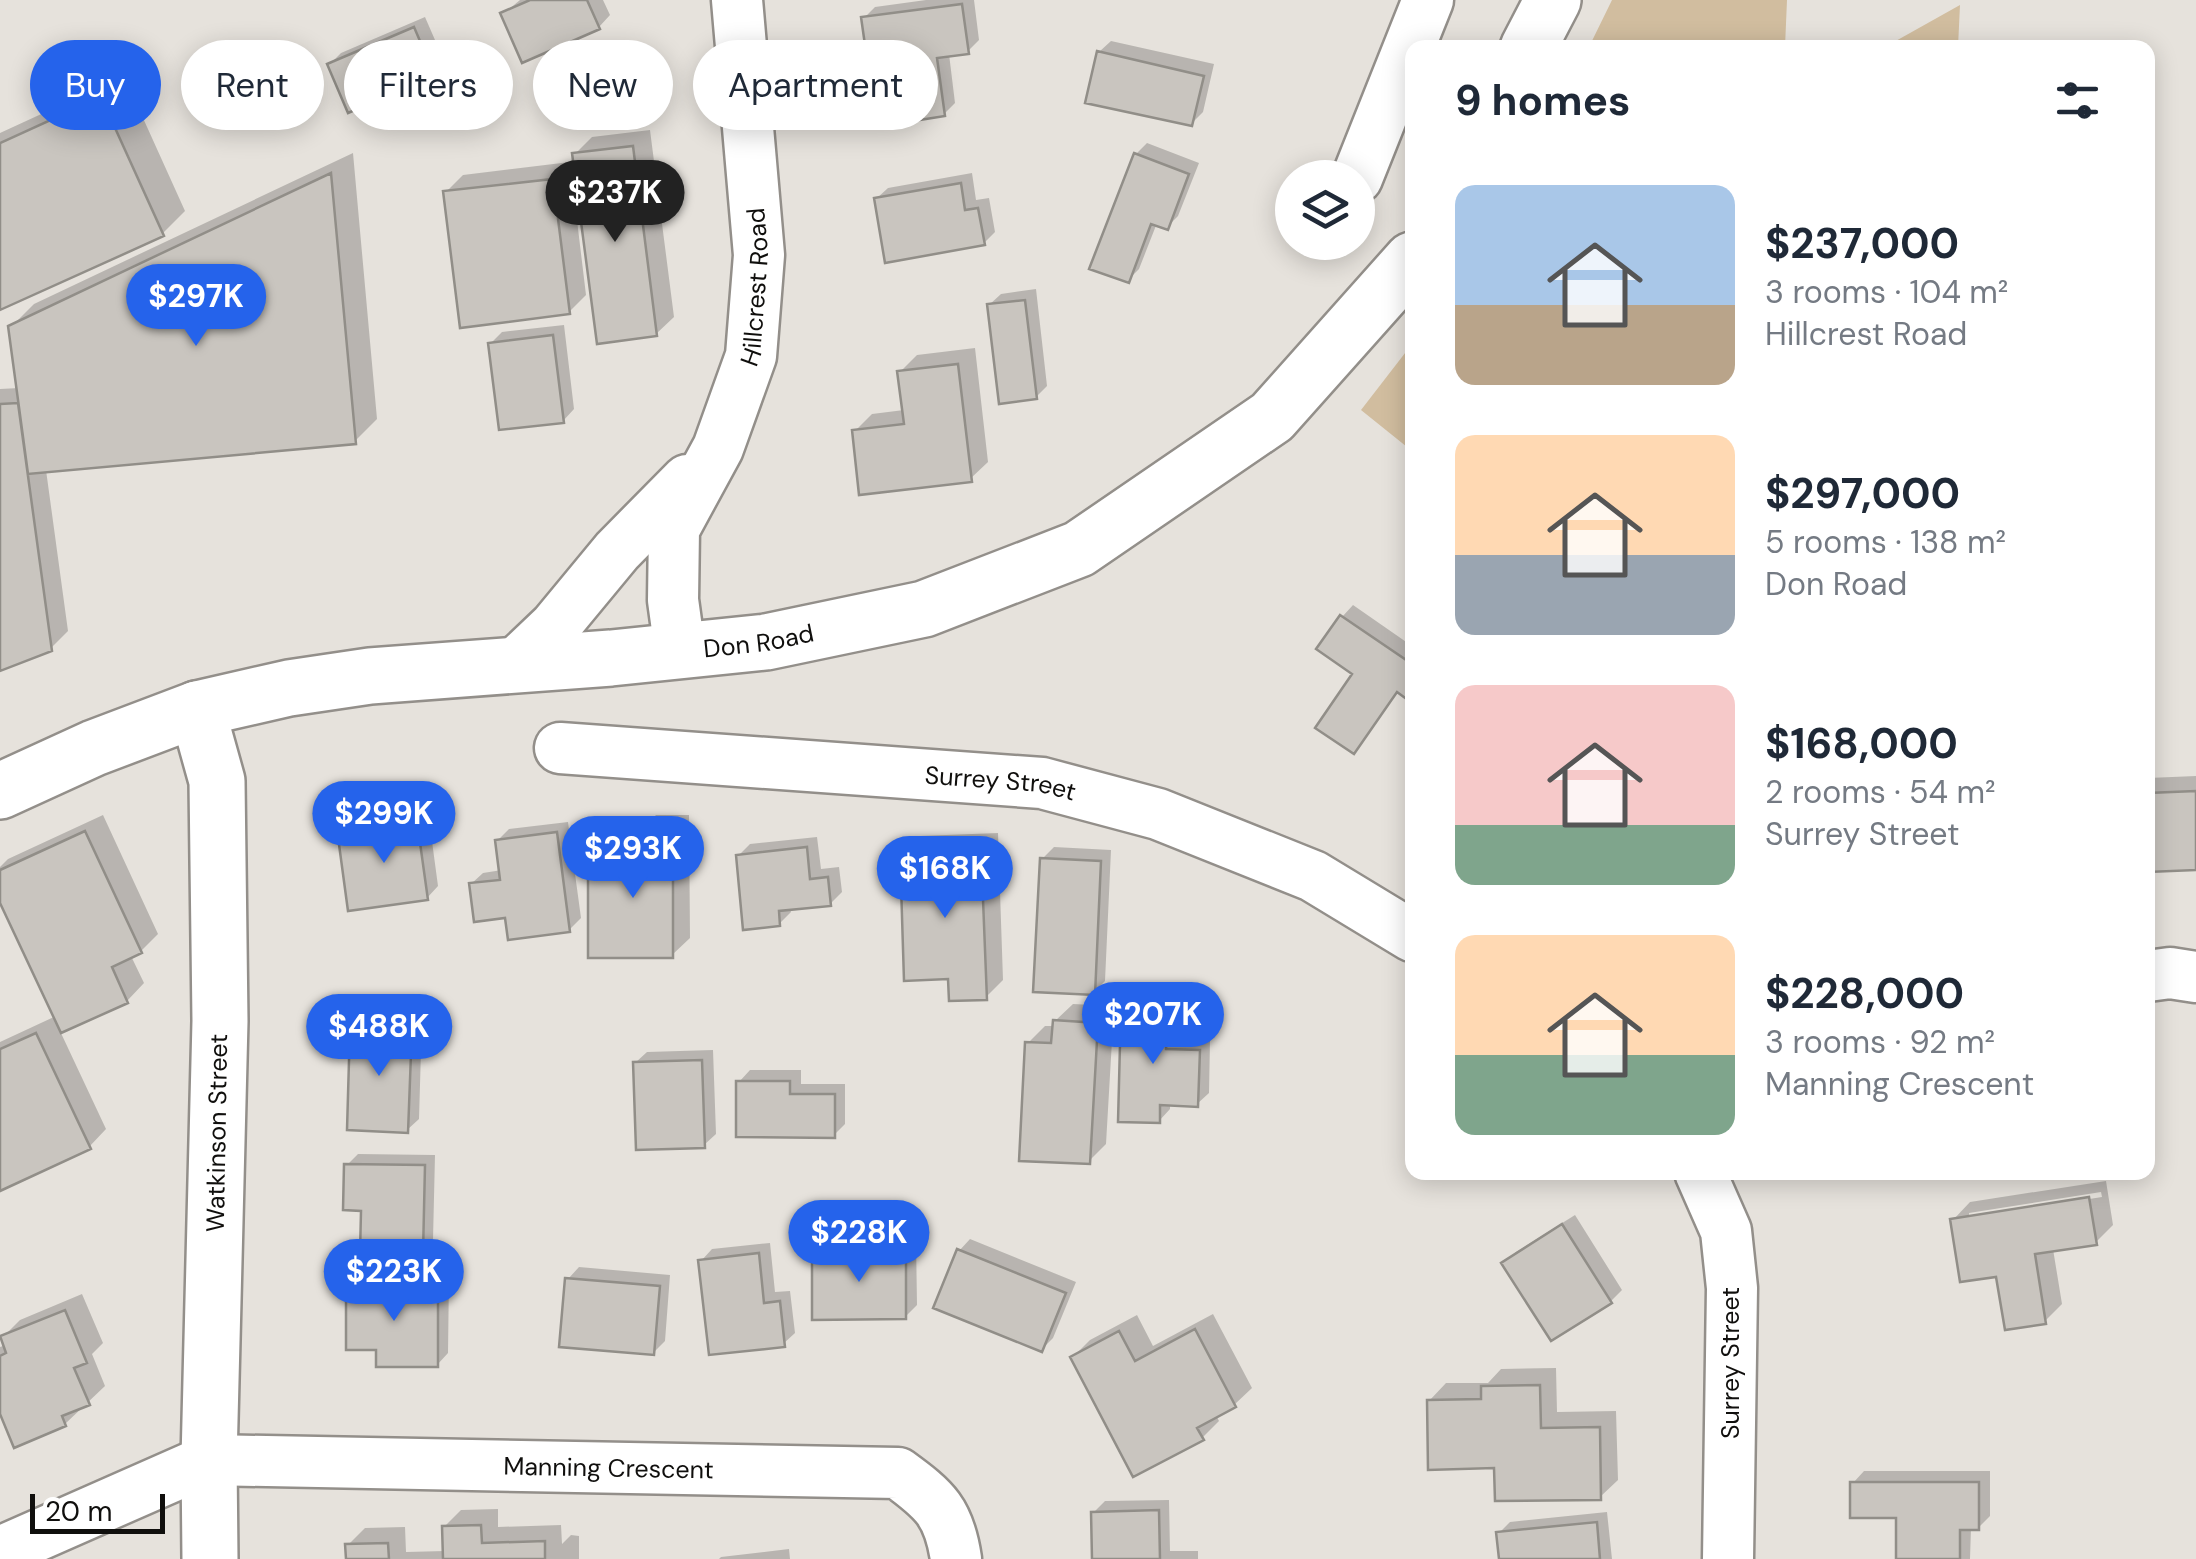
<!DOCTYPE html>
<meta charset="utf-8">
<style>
body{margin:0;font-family:"DM Sans",sans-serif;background:#f2f2f3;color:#1f2937;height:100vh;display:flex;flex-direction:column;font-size:38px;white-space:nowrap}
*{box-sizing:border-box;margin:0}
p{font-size:32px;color:#747a83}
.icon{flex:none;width:55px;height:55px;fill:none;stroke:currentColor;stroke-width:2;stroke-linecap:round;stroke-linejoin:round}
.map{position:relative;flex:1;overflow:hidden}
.sheet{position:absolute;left:1405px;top:40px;width:750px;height:1140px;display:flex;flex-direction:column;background:#fff;border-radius:20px;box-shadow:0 5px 25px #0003}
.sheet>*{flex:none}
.top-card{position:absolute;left:30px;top:40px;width:950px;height:90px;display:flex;gap:20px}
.buttons{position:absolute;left:1275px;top:160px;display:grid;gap:20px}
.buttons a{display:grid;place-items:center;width:100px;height:100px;border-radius:50%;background:#fff;box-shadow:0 5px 25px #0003;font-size:50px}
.scale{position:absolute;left:30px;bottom:25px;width:135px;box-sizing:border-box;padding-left:10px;border:5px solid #100f0d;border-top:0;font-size:28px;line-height:35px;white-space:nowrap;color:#100f0d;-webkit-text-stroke:8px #fff;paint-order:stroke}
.price{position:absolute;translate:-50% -85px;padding:0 22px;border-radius:35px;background:#2563eb;color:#fff;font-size:32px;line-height:65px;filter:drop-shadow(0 2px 5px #0008)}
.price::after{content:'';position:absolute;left:50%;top:60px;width:30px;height:22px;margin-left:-15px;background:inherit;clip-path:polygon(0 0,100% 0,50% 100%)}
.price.current{background:#222;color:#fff}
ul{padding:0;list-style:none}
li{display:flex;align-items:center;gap:30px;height:250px;padding:0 50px}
li span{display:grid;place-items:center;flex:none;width:280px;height:200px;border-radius:20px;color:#555}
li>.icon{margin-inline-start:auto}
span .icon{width:120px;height:120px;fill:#fffc;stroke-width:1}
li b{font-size:42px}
h2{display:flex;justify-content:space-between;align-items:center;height:120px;padding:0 50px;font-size:42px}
.pill{padding:0 35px;border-radius:45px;background:#fff;box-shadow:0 5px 25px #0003;font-size:35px;line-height:90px}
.pill.current{background:#2563eb;color:#fff}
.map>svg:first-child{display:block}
.green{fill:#d1bd9f}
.shadow{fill:#0003;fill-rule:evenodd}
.building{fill:#c9c5bf;stroke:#918e88;stroke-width:2.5}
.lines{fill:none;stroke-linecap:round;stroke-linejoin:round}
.street-casing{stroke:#938f8a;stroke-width:55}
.secondary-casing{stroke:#938f8a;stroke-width:60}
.street{stroke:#fff;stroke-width:50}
.secondary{stroke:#fff;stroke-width:55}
.labels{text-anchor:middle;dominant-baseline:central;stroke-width:8;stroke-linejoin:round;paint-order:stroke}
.street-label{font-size:25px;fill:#100f0d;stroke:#fff}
</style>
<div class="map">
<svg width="2196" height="1559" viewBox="0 0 2196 1559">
<rect width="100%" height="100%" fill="#e6e2dc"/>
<path class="green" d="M1612,0H1787L1785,47H1589Z
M1960,5L1958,47H1885Z
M1412,344V451L1361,410Z"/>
<path class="shadow" d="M520,0H603L610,15L599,27L503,14Z
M926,0H974L979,40L968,51L949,54L955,103L944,114L900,52L864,18L875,7Z
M425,17L445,63L434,74L330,64L341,53Z
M1111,41L1214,64L1203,112L1191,124L1099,52Z
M124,76L185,211L163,233L0,307V133Z
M650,130L674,317L656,334L575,154L592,137Z
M1147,143L1199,163L1178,216L1167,227L1157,223L1139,269L1128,280L1136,154Z
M353,153L377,419L355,441L46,470L68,631L50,649L0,668V389L19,388L11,327L34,304Z
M570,162L586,295L569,312L446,192L463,175Z
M972,173L976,200L989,198L995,232L984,243L876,199L888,188Z
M1036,289L1047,386L1036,397L989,305L1001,294Z
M564,325L574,409L563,421L491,343L502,332Z
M975,348L988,462L970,479L855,431L872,414L904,410L900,372L917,355Z
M1353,605L1412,646V700L1399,690L1354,751L1356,674L1342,617Z
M2196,776V867L2148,869V778Z
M427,804L438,886L427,898L341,837L352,826L386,822L397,808Z
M103,815L158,934L141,951L131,956L144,983L127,1001L60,1031L106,1129L89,1147L0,1188V1042L56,1016L0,897V867L8,859Z
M656,815H689L690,938L672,955L591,858L608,841H639V832Z
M568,822L581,918L569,930L507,915L471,884L483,873L502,870L497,841L509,829Z
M998,833L1003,980L986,997L951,977L902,853L920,836Z
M817,837L821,869L839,867L842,892L830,904L790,908L791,912L779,924L738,856L750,844Z
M1054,847L1111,850L1105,981L1094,992L1042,859Z
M1135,996L1178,997L1176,1039L1210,1040L1209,1093L1197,1104L1170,1103V1109L1159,1121L1123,1007Z
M1073,1004L1114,1006L1106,1144L1089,1161L1028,1043L1045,1026H1055V1021Z
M364,1015L422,1017L419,1119L407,1130L353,1027Z
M713,1050L716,1134L704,1145L635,1063L647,1052Z
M750,1070H801V1084H845V1124L834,1135L739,1082Z
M358,1154L435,1155L433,1240L422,1252L364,1208L347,1165Z
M2106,1181L2113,1225L2096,1242L2053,1249L2062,1304L2045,1321L1953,1220L1970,1202ZM2101,1192L2102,1197L1969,1218V1213Z
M1575,1215L1622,1290L1611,1301L1552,1338L1505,1264L1516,1252Z
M916,1239L917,1305L905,1317L815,1252L826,1240Z
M970,1239L1076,1282L1053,1338L1042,1349L959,1251Z
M770,1243L775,1292L790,1291L795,1333L783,1344L701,1261L712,1249Z
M579,1267L670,1275L665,1341L653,1353L568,1279Z
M360,1275L449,1276L448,1353L437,1365L379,1348L349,1287Z
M82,1294L103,1343L92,1354L105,1386L65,1424L0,1408V1347L6,1345L3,1337L20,1320Z
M1213,1314L1252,1388L1234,1405L1216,1415L1219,1421L1202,1438L1073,1357L1090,1340L1137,1315L1153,1346Z
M1556,1368L1557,1412L1616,1411L1618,1480L1600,1497L1497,1466L1429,1401L1446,1383H1488L1501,1369Z
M1864,1471H1990V1516L1978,1528H1971L1970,1559H1898V1516L1853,1483Z
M1169,1500L1170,1551H1198V1559H1094L1093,1513L1105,1501Z
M498,1509V1527L561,1525L562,1544L571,1535L579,1536V1559H348V1545L365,1528L405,1527L406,1552L445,1551L444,1527L461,1510Z
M1607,1512L1612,1559H1502L1499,1533L1510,1522Z
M789,1549L790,1559H719L721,1557Z"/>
<path class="building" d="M530,0H587L600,29L522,63L500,13Z
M962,4L969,54L937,58L945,116L907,122L898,55L867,59L861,17Z
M414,27L435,76L348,113L327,64Z
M1097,51L1204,76L1192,126L1085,103Z
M101,97L164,236L0,310V143Z
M633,146L657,336L597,344L572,153Z
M1134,153L1189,174L1168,230L1151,224L1129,283L1089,269Z
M331,173L356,444L28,474L8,326Z
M553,179L570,314L460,328L443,191Z
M961,183L965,210L978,208L985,245L885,263L874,198Z
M1025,300L1037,399L999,404L987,304Z
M553,335L564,423L499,430L488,343Z
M958,364L972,482L859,495L852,430L904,424L897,371Z
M18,403L52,651L0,671V404Z
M1340,615L1412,664V703L1397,692L1354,754L1315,728L1352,674L1316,649Z
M2196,791V870L2148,872V793Z
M416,814L428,900L348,911L338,837L385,831L383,819Z
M85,831L142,953L112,967L128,1003L61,1033L0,903V870Z
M637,831H673V958H588V857H637Z
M557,832L570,932L508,940L505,918L474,922L469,883L500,880L495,840Z
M807,847L810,879L828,877L831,906L779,911L780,926L743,930L736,855Z
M981,849L987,1000L949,1001L948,979L904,981L900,852Z
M1040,858L1101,861L1095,995L1033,992Z
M1121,1006L1168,1007L1166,1049L1200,1050L1198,1107L1160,1105V1123L1118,1122Z
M1053,1020L1098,1023L1090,1164L1019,1161L1025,1042L1051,1043Z
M350,1026L412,1027L408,1133L347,1130Z
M36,1033L91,1149L0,1191V1049Z
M702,1060L705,1148L636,1150L633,1062Z
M736,1081H790V1094H835V1138L736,1137Z
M344,1164L425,1165L423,1254L360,1253L361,1211L343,1210Z
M2089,1197L2097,1245L2035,1254L2046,1324L2005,1330L1996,1277L1960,1282L1950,1219Z
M1562,1224L1612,1303L1551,1341L1501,1263Z
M957,1249L1066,1293L1042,1352L933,1308Z
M906,1250V1319L812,1320V1251Z
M759,1253L764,1303L780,1301L785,1347L709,1355L698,1260Z
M565,1278L660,1286L654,1355L559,1347Z
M346,1286H438V1367H376V1350H346Z
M65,1310L87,1363L74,1368L90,1405L62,1416L66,1426L14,1448L0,1414V1356L6,1353L0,1336Z
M1195,1329L1236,1407L1197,1428L1204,1440L1133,1477L1070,1357L1119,1331L1135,1361Z
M1540,1385L1541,1428L1600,1427L1601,1500L1495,1501L1494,1468L1428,1470L1427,1400L1481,1399V1386Z
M1850,1482H1979V1530H1960V1559H1896V1518H1850Z
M1159,1510L1160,1559H1092L1091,1512Z
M1597,1522L1600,1559H1499L1496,1532Z
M481,1525L482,1543L545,1541V1559H443L442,1526Z
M388,1543L389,1559H346L345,1544Z"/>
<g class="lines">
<g class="street-casing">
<g id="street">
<path d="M1357,178L1428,0"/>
<path id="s1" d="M680,651L673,600L674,529L718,448L751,356L759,255L737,0"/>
<path d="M513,666L555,626L617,551L687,480"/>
<path id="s2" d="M560,748L1042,783L1158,814L1313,876L1412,936"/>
<path d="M2148,976L2170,973L2196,977"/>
<path d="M1700,1172L1726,1231L1732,1288L1728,1559"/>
<path id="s3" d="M0,1552L209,1460L898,1473C935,1500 949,1512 956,1559"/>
</g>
</g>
<g class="secondary-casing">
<g id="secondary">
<path d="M1528,48L1553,0"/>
<path d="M197,709L217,781L220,1021L209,1460L210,1559"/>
<path id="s4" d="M0,791L94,748L197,709L289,688L370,676L611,658L766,642L924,609L1079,549L1272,417L1412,260"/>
</g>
</g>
<use href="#street" class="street"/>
<use href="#secondary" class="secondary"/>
</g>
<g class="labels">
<g class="street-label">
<text stroke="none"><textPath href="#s1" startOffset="382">Hillcrest Road</textPath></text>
<text stroke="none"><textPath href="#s4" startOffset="780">Don Road</textPath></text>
<text stroke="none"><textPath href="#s2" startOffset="442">Surrey Street</textPath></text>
<text transform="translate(217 1133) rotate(-89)">Watkinson Street</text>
<text transform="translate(1730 1363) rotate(-90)">Surrey Street</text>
<text stroke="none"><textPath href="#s3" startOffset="628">Manning Crescent</textPath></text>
</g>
</g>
</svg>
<div class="buttons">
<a><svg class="icon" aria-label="layers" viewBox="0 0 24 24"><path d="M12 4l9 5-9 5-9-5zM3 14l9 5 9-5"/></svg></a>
</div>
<div class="scale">20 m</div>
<b class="price current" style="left:615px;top:245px">$237K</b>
<b class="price" style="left:196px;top:349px">$297K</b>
<b class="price" style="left:384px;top:866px">$299K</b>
<b class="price" style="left:633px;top:901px">$293K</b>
<b class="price" style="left:945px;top:921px">$168K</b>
<b class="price" style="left:1153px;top:1067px">$207K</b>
<b class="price" style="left:379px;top:1079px">$488K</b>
<b class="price" style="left:859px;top:1285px">$228K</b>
<b class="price" style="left:394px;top:1324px">$223K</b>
<div class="top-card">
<a class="pill current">Buy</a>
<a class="pill">Rent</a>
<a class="pill">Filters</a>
<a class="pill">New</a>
<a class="pill">Apartment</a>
</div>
<section class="sheet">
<h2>9 homes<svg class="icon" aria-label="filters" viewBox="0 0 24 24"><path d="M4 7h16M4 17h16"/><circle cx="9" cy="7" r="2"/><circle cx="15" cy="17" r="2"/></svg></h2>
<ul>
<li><span style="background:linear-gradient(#a9c7e8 60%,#b9a48a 0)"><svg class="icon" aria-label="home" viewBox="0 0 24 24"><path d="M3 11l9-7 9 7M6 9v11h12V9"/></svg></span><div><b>$237,000</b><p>3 rooms · 104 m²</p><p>Hillcrest Road</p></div></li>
<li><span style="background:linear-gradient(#ffd9b3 60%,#9aa5b1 0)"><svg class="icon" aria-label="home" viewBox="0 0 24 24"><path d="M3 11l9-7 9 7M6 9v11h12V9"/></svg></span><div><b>$297,000</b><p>5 rooms · 138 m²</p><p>Don Road</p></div></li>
<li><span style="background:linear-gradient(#f6c9c9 70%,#7fa58c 0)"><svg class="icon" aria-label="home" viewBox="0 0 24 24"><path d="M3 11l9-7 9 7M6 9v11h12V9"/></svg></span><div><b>$168,000</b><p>2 rooms · 54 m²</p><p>Surrey Street</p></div></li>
<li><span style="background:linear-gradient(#ffd9b3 60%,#7fa58c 0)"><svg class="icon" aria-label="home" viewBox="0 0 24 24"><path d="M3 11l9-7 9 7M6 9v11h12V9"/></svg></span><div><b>$228,000</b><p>3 rooms · 92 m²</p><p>Manning Crescent</p></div></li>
</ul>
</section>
</div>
